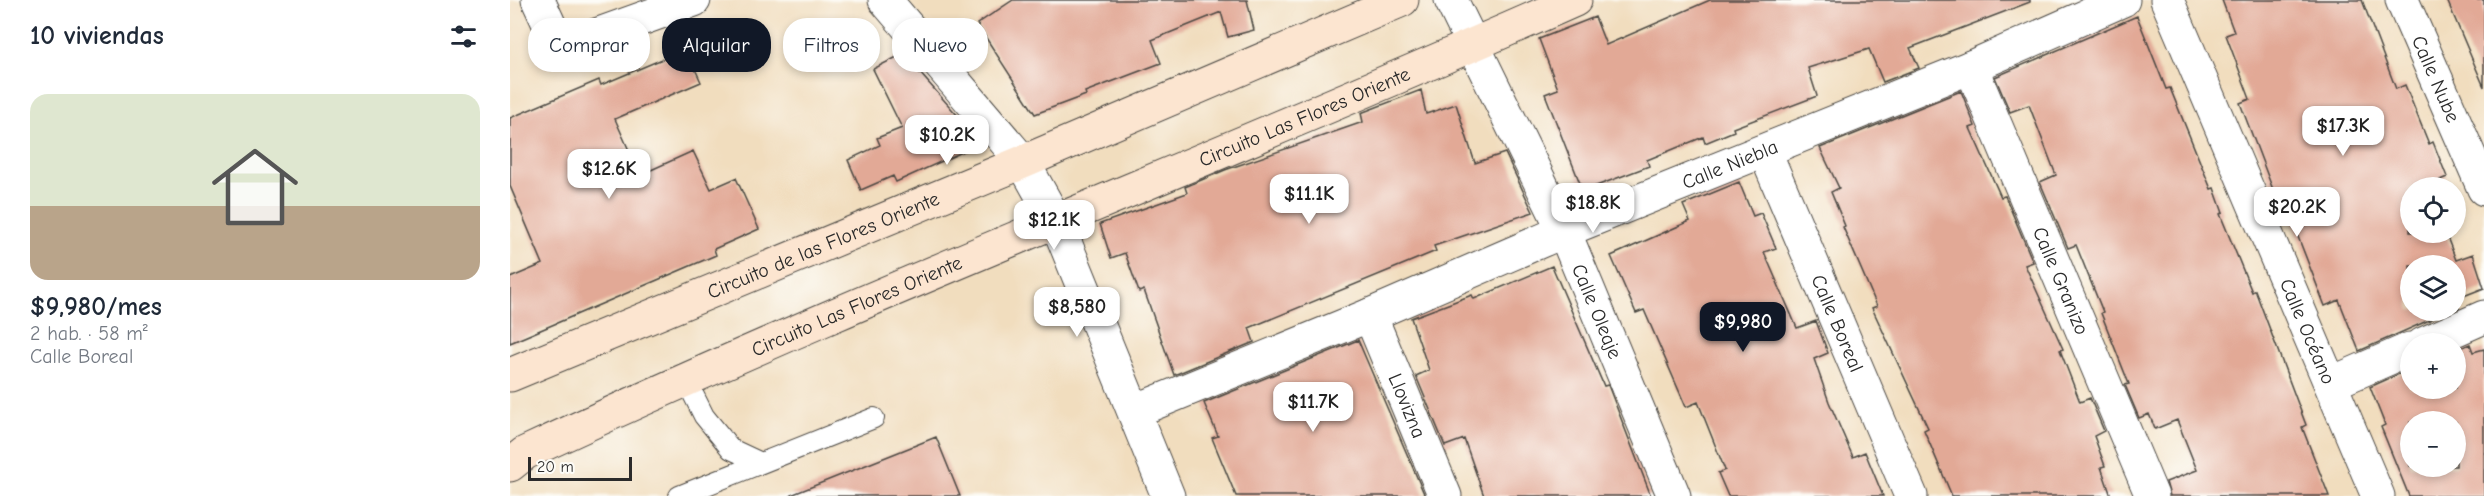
<!DOCTYPE html>
<html lang="es">
<meta charset="utf-8">
<style>
body{margin:0;font-family:"Comic Neue",sans-serif;background:#f6f6f7;color:#1f2937;height:100vh;display:flex;flex-direction:column;font-size:22px;white-space:nowrap}
*{box-sizing:border-box;margin:0}
p{font-size:20px;color:#747a83}
.icon{flex:none;width:33px;height:33px;fill:none;stroke:currentColor;stroke-width:2;stroke-linecap:round;stroke-linejoin:round}
.map{position:relative;flex:1;overflow:hidden}
.drawer{display:flex;flex-direction:column;background:#fff;width:510px}
.drawer>*{flex:none}
.top-card{position:absolute;left:18px;top:18px;width:570px;height:54px;display:flex;gap:12px}
.buttons{position:absolute;left:1890px;top:177px;display:grid;gap:12px}
.buttons a{display:grid;place-items:center;width:66px;height:66px;border-radius:50%;background:#fff;box-shadow:0 3px 9px #0003;font-size:30px}
.scale{position:absolute;left:18px;bottom:15px;width:104px;box-sizing:border-box;padding-left:6px;border:3px solid #2b2b2b;border-top:0;font-size:16px;line-height:21px;white-space:nowrap;color:#2b2b2b;-webkit-text-stroke:4px #fdfcf7;paint-order:stroke}
.price{position:absolute;translate:-50% -51px;padding:0 14px;border-radius:12px;background:#fff;color:#222;font-size:20px;line-height:39px;filter:drop-shadow(0 2px 3px #0008)}
.price::after{content:'';position:absolute;left:50%;top:36px;width:18px;height:14px;margin-left:-9px;background:inherit;clip-path:polygon(0 0,100% 0,50% 100%)}
.price.on{background:#111827;color:#fff}
ul{padding:0;list-style:none}
li{display:grid;align-content:center;gap:12px;height:318px;padding:0 30px}
li+li{border-top:2px solid #e0e1e3}
li span{display:grid;place-items:center;height:186px;border-radius:18px;color:#555}
li>.icon{margin-inline-start:auto}
span .icon{width:108px;height:108px;fill:#fffc;stroke-width:1}
li b{font-size:26px}
h2{display:flex;justify-content:space-between;align-items:center;height:72px;padding:0 30px;font-size:26px}
.tag{padding:0 21px;border-radius:24px;background:#fff;box-shadow:0 3px 9px #0003;font-size:21px;line-height:54px}
.tag.on{background:#111827;color:#fff}
main{display:flex;flex:1;min-height:0}
.map>svg:first-child{display:block}
.building{fill:#e2a996;fill-rule:evenodd}
.lines{fill:none;stroke-linecap:round;stroke-linejoin:round}
.lane-casing{stroke:#494641;stroke-width:22}
.street-casing{stroke:#494641;stroke-width:35}
.secondary-casing{stroke:#494641;stroke-width:35}
.lane{stroke:#fff;stroke-width:20}
.street{stroke:#fff;stroke-width:33}
.secondary{stroke:#fce5d0;stroke-width:33}
.labels{text-anchor:middle;dominant-baseline:central;stroke-width:4.5;stroke-linejoin:round;paint-order:stroke}
.street-label{font-size:20px;fill:#2b2b2b;stroke:#fdfcf7}
</style>
<main>
<section class="drawer">
<h2>10 viviendas<svg class="icon" aria-label="filters" viewBox="0 0 24 24"><path d="M4 7h16M4 17h16"/><circle cx="9" cy="7" r="2"/><circle cx="15" cy="17" r="2"/></svg></h2>
<ul>
<li><span style="background:linear-gradient(#dfe7d0 60%,#b9a48a 0)"><svg class="icon" aria-label="home" viewBox="0 0 24 24"><path d="M3 11l9-7 9 7M6 9v11h12V9"/></svg></span><div><b>$9,980/mes</b><p>2 hab. · 58 m²</p><p>Calle Boreal</p></div></li>
</ul>
</section>
<div class="map">
<svg width="1974" height="496" viewBox="0 0 1974 496">
<rect width="100%" height="100%" fill="#fdfcf7"/>
<filter id="ink" filterUnits="userSpaceOnUse"><feTurbulence type="fractalNoise" baseFrequency=".0167" numOctaves="2"/><feDisplacementMap in="SourceGraphic" scale="12" xChannelSelector="R" yChannelSelector="G"/><feConvolveMatrix kernelMatrix="1 2 1 2 8 2 1 2 1" color-interpolation-filters="sRGB"/></filter>
<filter id="wash" filterUnits="userSpaceOnUse"><feTurbulence type="fractalNoise" baseFrequency=".008" numOctaves="4" result="noise"/><feDisplacementMap in="SourceGraphic" scale="24" xChannelSelector="R" yChannelSelector="G"/><feGaussianBlur stdDeviation="1.35" result="paint"/><feColorMatrix in="noise" values="0 0 0 0 0 0 0 0 0 0 0 0 0 0 0 0 0 1.4 0 .05"/><feComposite in="paint" operator="in"/></filter>
<g filter="url(#wash)">
<rect width="100%" height="100%" fill="#f1ddbe"/>
<g id="blocks">
<path class="building" d="M503,0H737L744,30L718,37L711,12L642,40L651,63L575,92L576,95L525,114L467,24Z
M1200,0H1520V2L1400,48L1409,68L1373,82L1359,49L1298,68L1307,96L1223,128L1224,131L1195,143L1193,137L1137,160L1139,166L1073,191L1035,94L1048,89L1029,39L1085,17L1096,45Z
M1712,0H1852L1886,89L1895,85L1919,144L1923,142L1937,177L1930,180L1933,188H1900V232H1935L1946,260L1963,254L1974,288L1946,299L1949,308L1946,309V266H1900V310H1942L1849,351L1829,300L1815,306L1776,206L1770,208L1730,103L1740,99L1716,35L1724,32Z
M1937,0H1974V87Z
M1627,16L1656,89L1660,88L1701,189L1704,188L1713,213L1710,214L1742,292L1745,290L1796,425L1792,427L1819,496H1660L1656,482L1687,470L1667,420L1645,429L1639,414L1629,418L1615,385L1619,384L1591,313L1593,312L1566,245L1558,248L1530,182L1546,175L1519,105L1500,112L1485,77Z
M176,49L191,82L105,119L130,175L183,151L201,189L226,178L249,229L204,249L206,255L0,343V278L33,264L0,186V118L89,80L91,85Z
M393,54L464,134L459,149L386,182L383,176L351,190L338,160L370,145L367,138L392,128L363,69Z
M911,90L916,114L946,104L965,163L995,153L1023,212L924,246L926,251L739,328L744,342L664,375L634,290L629,292L615,253L601,258L590,224L677,193L675,187L715,170L853,122L851,113Z
M1451,91L1465,126L1460,128L1491,197L1495,196L1523,262L1515,265L1553,349L1550,350L1570,402L1580,398L1594,431L1584,436L1595,466L1591,467L1601,496H1442L1414,430L1418,428L1362,308L1367,306L1333,227L1335,226L1321,192L1329,188L1310,148Z
M1229,182L1243,216L1251,213L1266,248L1254,252L1287,328L1306,321L1318,353L1304,359L1319,402L1343,457L1355,452L1373,496H1218L1208,473L1215,470L1188,402L1176,407L1134,310L1126,313L1101,256L1180,221L1173,205Z
M1042,266L1094,386L1098,385L1141,496H974L954,439L935,446L906,376L919,370L901,318L962,295L964,299Z
M848,340L915,496H726L702,438L708,436L694,403Z
M1960,344L1963,352L1974,349V496H1899L1871,427L1875,425L1860,387L1900,369V388H1946V350ZM1900,422H1946V466H1900Z
M426,437L450,496H281V495Z"/>
</g>
</g>
<g filter="url(#ink)">
<use href="#blocks" fill-opacity="0" stroke="#494641" stroke-width="1.5"/>
<g class="lines">
<g class="lane-casing">
<path id="lane" d="M175,378L194,416L221,449L251,463
M169,496L364,418"/>
</g>
<g class="street-casing">
<g id="street">
<path d="M28,0L50,48L184,0"/>
<path d="M375,0L513,162L547,223L658,496"/>
<path id="s1" d="M941,0L1054,231L1164,496"/>
<path id="s2" d="M1657,0L1868,496"/>
<path id="s3" d="M1892,0L1974,189"/>
<path id="s4" d="M1461,67L1642,496"/>
<path id="s5" d="M1255,152L1401,496"/>
<path id="s6" d="M860,315L935,496"/>
<path d="M1913,344L1974,317"/>
<path d="M1822,383L1900,349"/>
<path id="s7" d="M625,411L860,315L1054,231L1461,67L1613,0"/>
</g>
</g>
<g class="secondary-casing">
<g id="secondary">
<path id="s8" d="M0,375L513,162L892,0"/>
<path id="s9" d="M0,465L15,453C360,292 716,155 1065,0"/>
</g>
</g>
<use href="#lane" class="lane"/>
<use href="#street" class="street"/>
<use href="#secondary" class="secondary"/>
</g>
</g>
<g class="labels">
<g class="street-label">
<text stroke="none"><textPath href="#s3" startOffset="86">Calle Nube</textPath></text>
<text stroke="none"><textPath href="#s9" startOffset="868">Circuito Las Flores Oriente</textPath></text>
<text stroke="none"><textPath href="#s7" startOffset="644">Calle Niebla</textPath></text>
<text stroke="none"><textPath href="#s8" startOffset="339">Circuito de las Flores Oriente</textPath></text>
<text stroke="none"><textPath href="#s4" startOffset="232">Calle Granizo</textPath></text>
<text stroke="none"><textPath href="#s9" startOffset="382">Circuito Las Flores Oriente</textPath></text>
<text stroke="none"><textPath href="#s1" startOffset="344">Calle Oleaje</textPath></text>
<text stroke="none"><textPath href="#s5" startOffset="186">Calle Boreal</textPath></text>
<text stroke="none"><textPath href="#s2" startOffset="360">Calle Océano</textPath></text>
<text stroke="none"><textPath href="#s6" startOffset="98">Llovizna</textPath></text>
</g>
</g>
</svg>
<div class="buttons">
<a><svg class="icon" aria-label="locate" viewBox="0 0 24 24"><circle cx="12" cy="12" r="6"/><path d="M12 2v4M12 18v4M2 12h4M18 12h4"/></svg></a>
<a><svg class="icon" aria-label="layers" viewBox="0 0 24 24"><path d="M12 4l9 5-9 5-9-5zM3 14l9 5 9-5"/></svg></a>
<a>+</a>
<a>−</a>
</div>
<div class="scale">20 m</div>
<b class="price" style="left:1833px;top:157px">$17.3K</b>
<b class="price" style="left:437px;top:166px">$10.2K</b>
<b class="price" style="left:99px;top:200px">$12.6K</b>
<b class="price" style="left:799px;top:225px">$11.1K</b>
<b class="price" style="left:1083px;top:234px">$18.8K</b>
<b class="price" style="left:1787px;top:238px">$20.2K</b>
<b class="price" style="left:544px;top:251px">$12.1K</b>
<b class="price" style="left:567px;top:338px">$8,580</b>
<b class="price on" style="left:1233px;top:353px">$9,980</b>
<b class="price" style="left:803px;top:433px">$11.7K</b>
<div class="top-card">
<a class="tag">Comprar</a>
<a class="tag on">Alquilar</a>
<a class="tag">Filtros</a>
<a class="tag">Nuevo</a>
</div>
</div>
</main>
